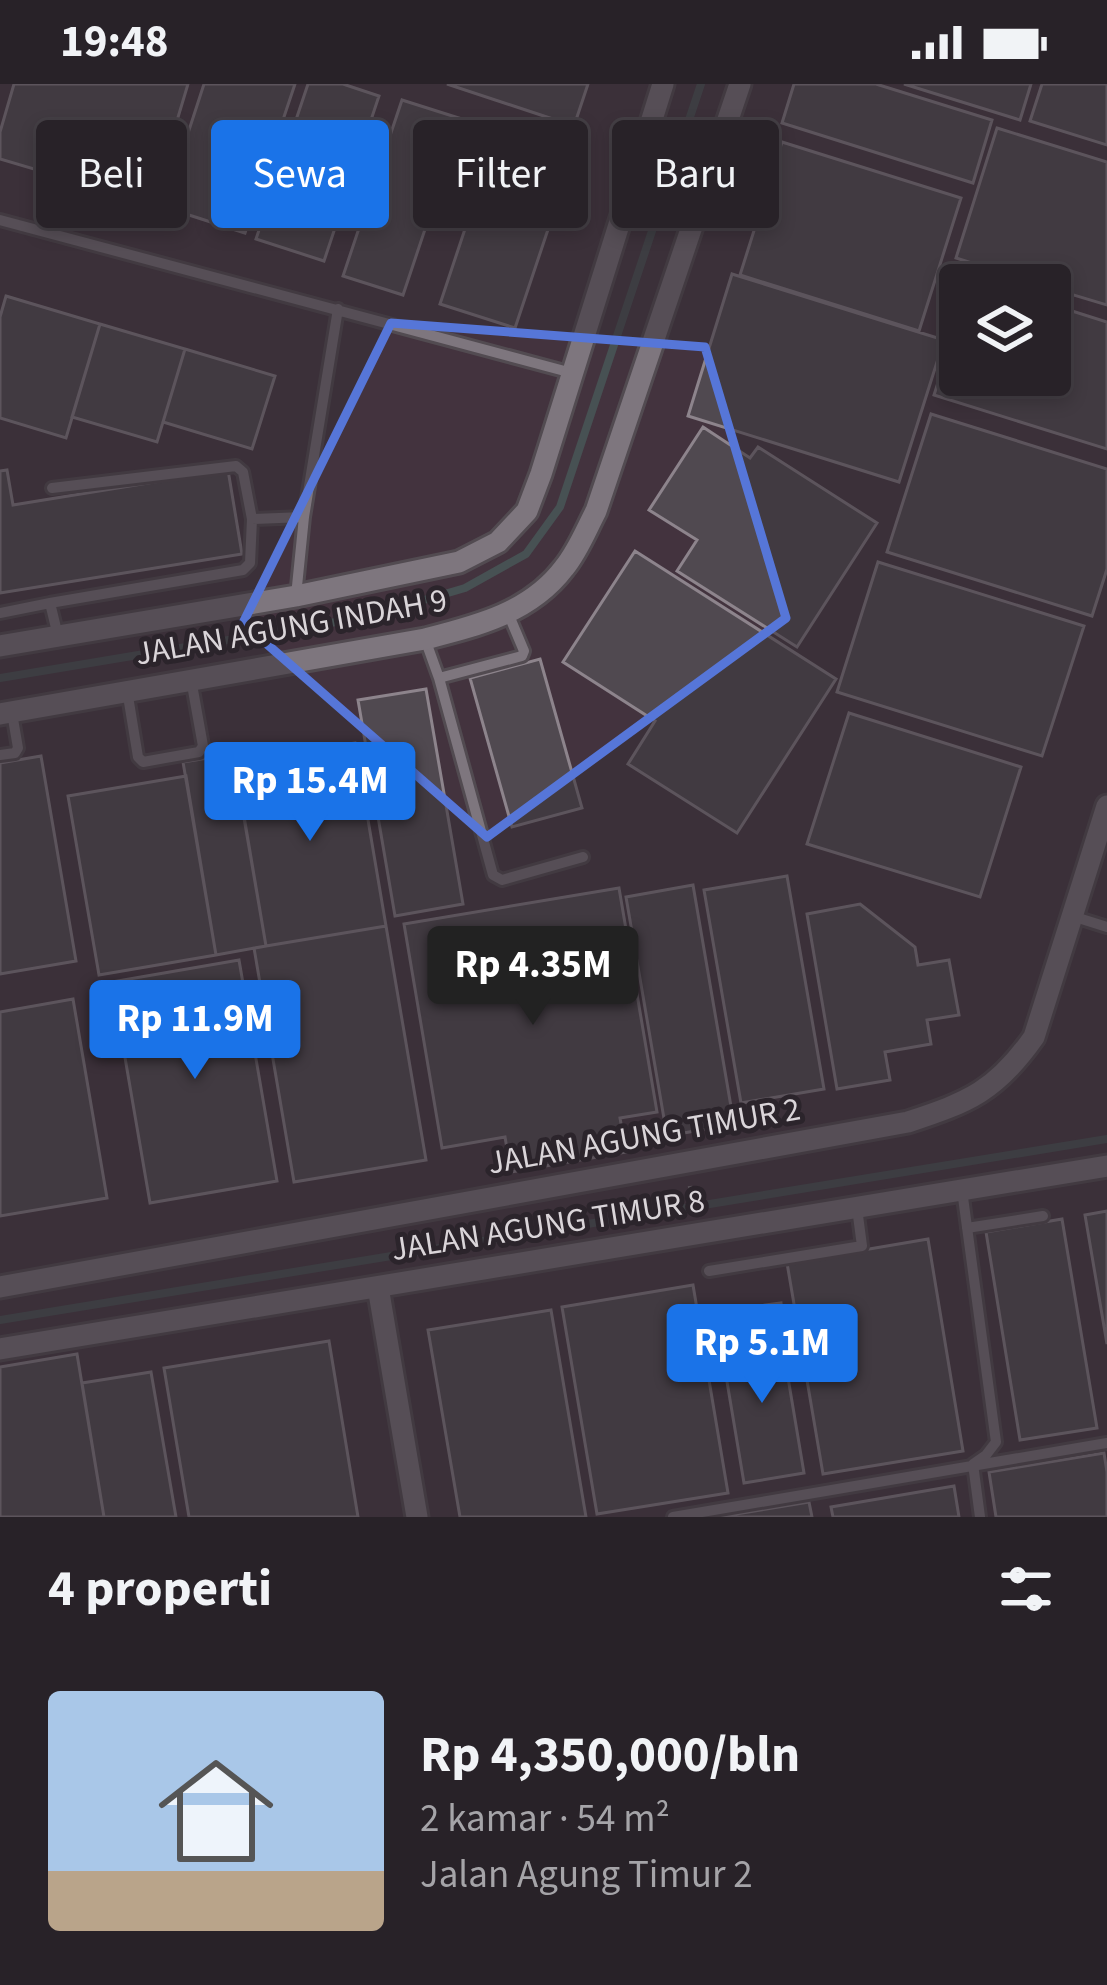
<!DOCTYPE html>
<html lang="id">
<meta charset="utf-8">
<style>
body{margin:0;font-family:"Source Sans 3",sans-serif;background:#302a30;color:#f1f3f6;height:100vh;display:flex;flex-direction:column;font-size:45px;white-space:nowrap}
*{box-sizing:border-box;margin:0}
p{font-size:39px;color:#a5a4a8}
.icon{flex:none;width:66px;height:66px;fill:none;stroke:currentColor;stroke-width:2;stroke-linecap:round;stroke-linejoin:round}
.map{position:relative;height:1433px;overflow:hidden}
.side{display:flex;flex-direction:column;background:#282228;flex:1}
.side>*{flex:none}
.guide{position:absolute;left:36px;top:36px;width:1035px;height:108px;display:flex;gap:24px}
.tools{position:absolute;left:939px;top:180px;display:grid;gap:24px}
.tools a{display:grid;place-items:center;width:132px;height:132px;border-radius:12px;background:#282228;box-shadow:0 6px 18px #0003,0 0 0 3px #443f45;font-size:60px}
.price{position:absolute;translate:-50% -102px;padding:0 27px;border-radius:12px;background:#1a73e8;color:#fff;font-size:39px;line-height:78px;filter:drop-shadow(0 3px 6px #0008)}
.price::after{content:'';position:absolute;left:50%;top:72px;width:36px;height:27px;margin-left:-18px;background:inherit;clip-path:polygon(0 0,100% 0,50% 100%)}
.price.on{background:#222;color:#fff}
ul{padding:0;list-style:none}
li{display:flex;align-items:center;gap:36px;height:300px;padding:0 48px}
li+li{border-top:3px solid #443f45}
li span{display:grid;place-items:center;flex:none;width:336px;height:240px;border-radius:12px;color:#555}
li>.icon{margin-inline-start:auto}
span .icon{width:144px;height:144px;fill:#fffc;stroke-width:1}
li b{font-size:51px}
h2{display:flex;justify-content:space-between;align-items:center;height:144px;padding:0 48px;font-size:51px}
.chip{padding:0 42px;border-radius:12px;background:#282228;box-shadow:0 6px 18px #0003,0 0 0 3px #443f45;font-size:42px;line-height:108px}
.chip.on{background:#1a73e8;color:#fff}
.status{display:flex;justify-content:space-between;align-items:center;height:84px;padding:0 60px;background:#282228;direction:ltr}
.status svg{height:33px;fill:currentColor}
.map>svg:first-child{display:block}
.industrial{fill:#43333e;fill-rule:evenodd}
.lines{fill:none;stroke-linecap:round;stroke-linejoin:round}
.stream{stroke:#475153;stroke-width:8}
.building{fill:#504950;stroke:#8d848c;stroke-width:3}
.service-casing{stroke:#524b51;stroke-width:16}
.minor-casing{stroke:#524b51;stroke-width:27}
.path{stroke:#868086;stroke-width:4.5;stroke-dasharray:9 9;stroke-linecap:butt}
.service{stroke:#7e767e;stroke-width:10}
.minor{stroke:#7e767e;stroke-width:21}
.marked{fill:none;stroke:#5676d8;stroke-width:9;stroke-linejoin:round}
.labels{text-anchor:middle;dominant-baseline:central;stroke-width:10;stroke-linejoin:round;paint-order:stroke}
.street-label{font-size:33px;fill:#dad5d9;stroke:#2b242b}
</style>
<div class="status"><b>19:48</b><svg viewBox="0 0 49 12"><path d="M0 12V9h3v3zM5 12V6h3v6zM10 12V3h3v9zM15 12V0h3v12zM26 1h20v11H26zM47 4h2v5h-2z"/></svg></div>
<div class="map">
<svg width="1107" height="1433" viewBox="0 0 1107 1433">
<rect width="100%" height="100%" fill="#352e35"/>
<path class="industrial" d="M0,0H1107V1433H0ZM960,201H1050V291H960Z"/>
<g class="lines">
<path class="stream" d="M0,594L366,533L465,504L526,470L560,423L701,0
M0,1236L1107,1055"/>
</g>
<path class="building" d="M14,0H188L152,120L0,75V48Z
M204,0H295L245,149L164,123Z
M308,0H343L379,12L324,177L256,155Z
M447,0H588L574,42Z
M794,0H876L992,36L973,99L782,39Z
M904,0H1031L1020,36Z
M1042,0H1107V61L1030,37Z
M402,16L462,35L403,211L343,192Z
M499,43L574,68L515,244L440,220Z
M997,44L1107,78V221L1050,204V201H1042L956,174Z
M782,58L961,114L919,247L740,191Z
M732,190L944,256L899,398L688,332Z
M6,212L100,240L66,354L0,334V233Z
M1050,220L1107,238V365L934,311L960,230V291H1050Z
M100,240L185,265L157,358L72,333Z
M185,265L275,292L252,365L163,338Z
M931,330L1107,385V485L1092,532L887,468Z
M703,343L750,374L758,363L877,439L797,563L677,487L697,456L649,426Z
M7,386L13,421L228,386L242,470L0,509V387Z
M635,467L836,595L737,749L628,680L655,637L563,578Z
M878,478L1084,542L1042,672L837,608Z
M540,575L582,724L512,743L470,594Z
M426,605L463,820L395,832L358,616Z
M849,629L1021,683L980,813L807,760Z
M355,659L386,842L266,862L235,679Z
M233,670L266,862L216,871L183,678Z
M41,672L76,877L0,890V679Z
M186,692L216,871L99,891L68,712Z
M787,792L824,1005L741,1019L704,806Z
M693,801L734,1040L667,1052L626,813Z
M619,804L657,1028L620,1034L626,1068L511,1088L505,1053L442,1064L404,840Z
M860,820L915,863L918,881L949,876L959,931L927,936L931,960L885,968L890,996L837,1005L807,830Z
M386,842L426,1076L294,1098L254,864Z
M239,876L277,1097L150,1119L112,898Z
M73,915L107,1114L0,1132V928Z
M1107,1127V1260L1085,1131Z
M1062,1135L1097,1344L1020,1356L986,1148Z
M928,1155L963,1367L823,1390L787,1179Z
M693,1201L728,1409L597,1430L562,1223Z
M781,1219L783,1237L767,1239L765,1221Z
M551,1226L586,1433H460L428,1246Z
M780,1246L804,1389L744,1399L720,1256Z
M329,1257L358,1433H189L164,1284Z
M77,1270L104,1433H0V1283Z
M151,1288L176,1433H104L82,1299Z
M1104,1369L1107,1388V1433H996L989,1388Z
M954,1402L959,1433H833L831,1423Z
M809,1418L812,1433H718Z"/>
<g class="lines">
<g class="service-casing">
<path id="service" d="M0,136L572,289
M52,404L236,382L243,388L252,435
M296,512L304,433L338,225
M0,529L50,519
M508,529L524,567L522,572L439,594L493,791L502,796L583,773
M58,552L50,519L243,486L250,479L252,435L304,433
M425,555L439,594
M127,606L138,673L143,678L199,668L203,662L191,595
M0,671L15,669L18,664L12,629
M1072,832L1107,843
M962,1106L996,1358L986,1371L973,1380L980,1433
M967,1144L1043,1132
M709,1187L862,1162L857,1124
M673,1433L1107,1359"/>
</g>
<g class="minor-casing">
<path id="minor" d="M0,562L296,512L459,478L498,458L527,427L541,390L663,0
M0,630L425,555C476,542 530,529 564,484C578,467 586,446 596,427L740,0
M0,1203L908,1038C969,1018 996,1007 1034,953L1107,722
M378,1203L417,1433
M0,1265L1107,1082"/>
</g>
<path class="path" d="M690,1102L694,1126"/>
<use href="#service" class="service"/>
<use href="#minor" class="minor"/>
</g>
<path d="M0 0H1107V1433H0ZM391,239L705,263L786,534L487,753L243,539Z" fill="#352e35" fill-opacity=".55" fill-rule="evenodd"/>
<path class="marked" d="M391,239L705,263L786,534L487,753L243,539Z"/>
<g class="labels">
<g class="street-label">
<text transform="translate(291 543) rotate(-10)">JALAN AGUNG INDAH 9</text>
<text transform="translate(644 1052) rotate(-10)">JALAN AGUNG TIMUR 2</text>
<text transform="translate(548 1141) rotate(-9)">JALAN AGUNG TIMUR 8</text>
</g>
</g>
</svg>
<div class="tools">
<a><svg class="icon" aria-label="layers" viewBox="0 0 24 24"><path d="M12 4l9 5-9 5-9-5zM3 14l9 5 9-5"/></svg></a>
</div>
<b class="price" style="left:310px;top:760px">Rp 15.4M</b>
<b class="price on" style="left:533px;top:944px">Rp 4.35M</b>
<b class="price" style="left:195px;top:998px">Rp 11.9M</b>
<b class="price" style="left:762px;top:1322px">Rp 5.1M</b>
<div class="guide">
<a class="chip">Beli</a>
<a class="chip on">Sewa</a>
<a class="chip">Filter</a>
<a class="chip">Baru</a>
</div>
</div>
<section class="side">
<h2>4 properti<svg class="icon" aria-label="filters" viewBox="0 0 24 24"><path d="M4 7h16M4 17h16"/><circle cx="9" cy="7" r="2"/><circle cx="15" cy="17" r="2"/></svg></h2>
<ul>
<li><span style="background:linear-gradient(#a9c7e8 75%,#b9a48a 0)"><svg class="icon" aria-label="home" viewBox="0 0 24 24"><path d="M3 11l9-7 9 7M6 9v11h12V9"/></svg></span><div><b>Rp 4,350,000/bln</b><p>2 kamar · 54 m²</p><p>Jalan Agung Timur 2</p></div></li>
</ul>
</section>
